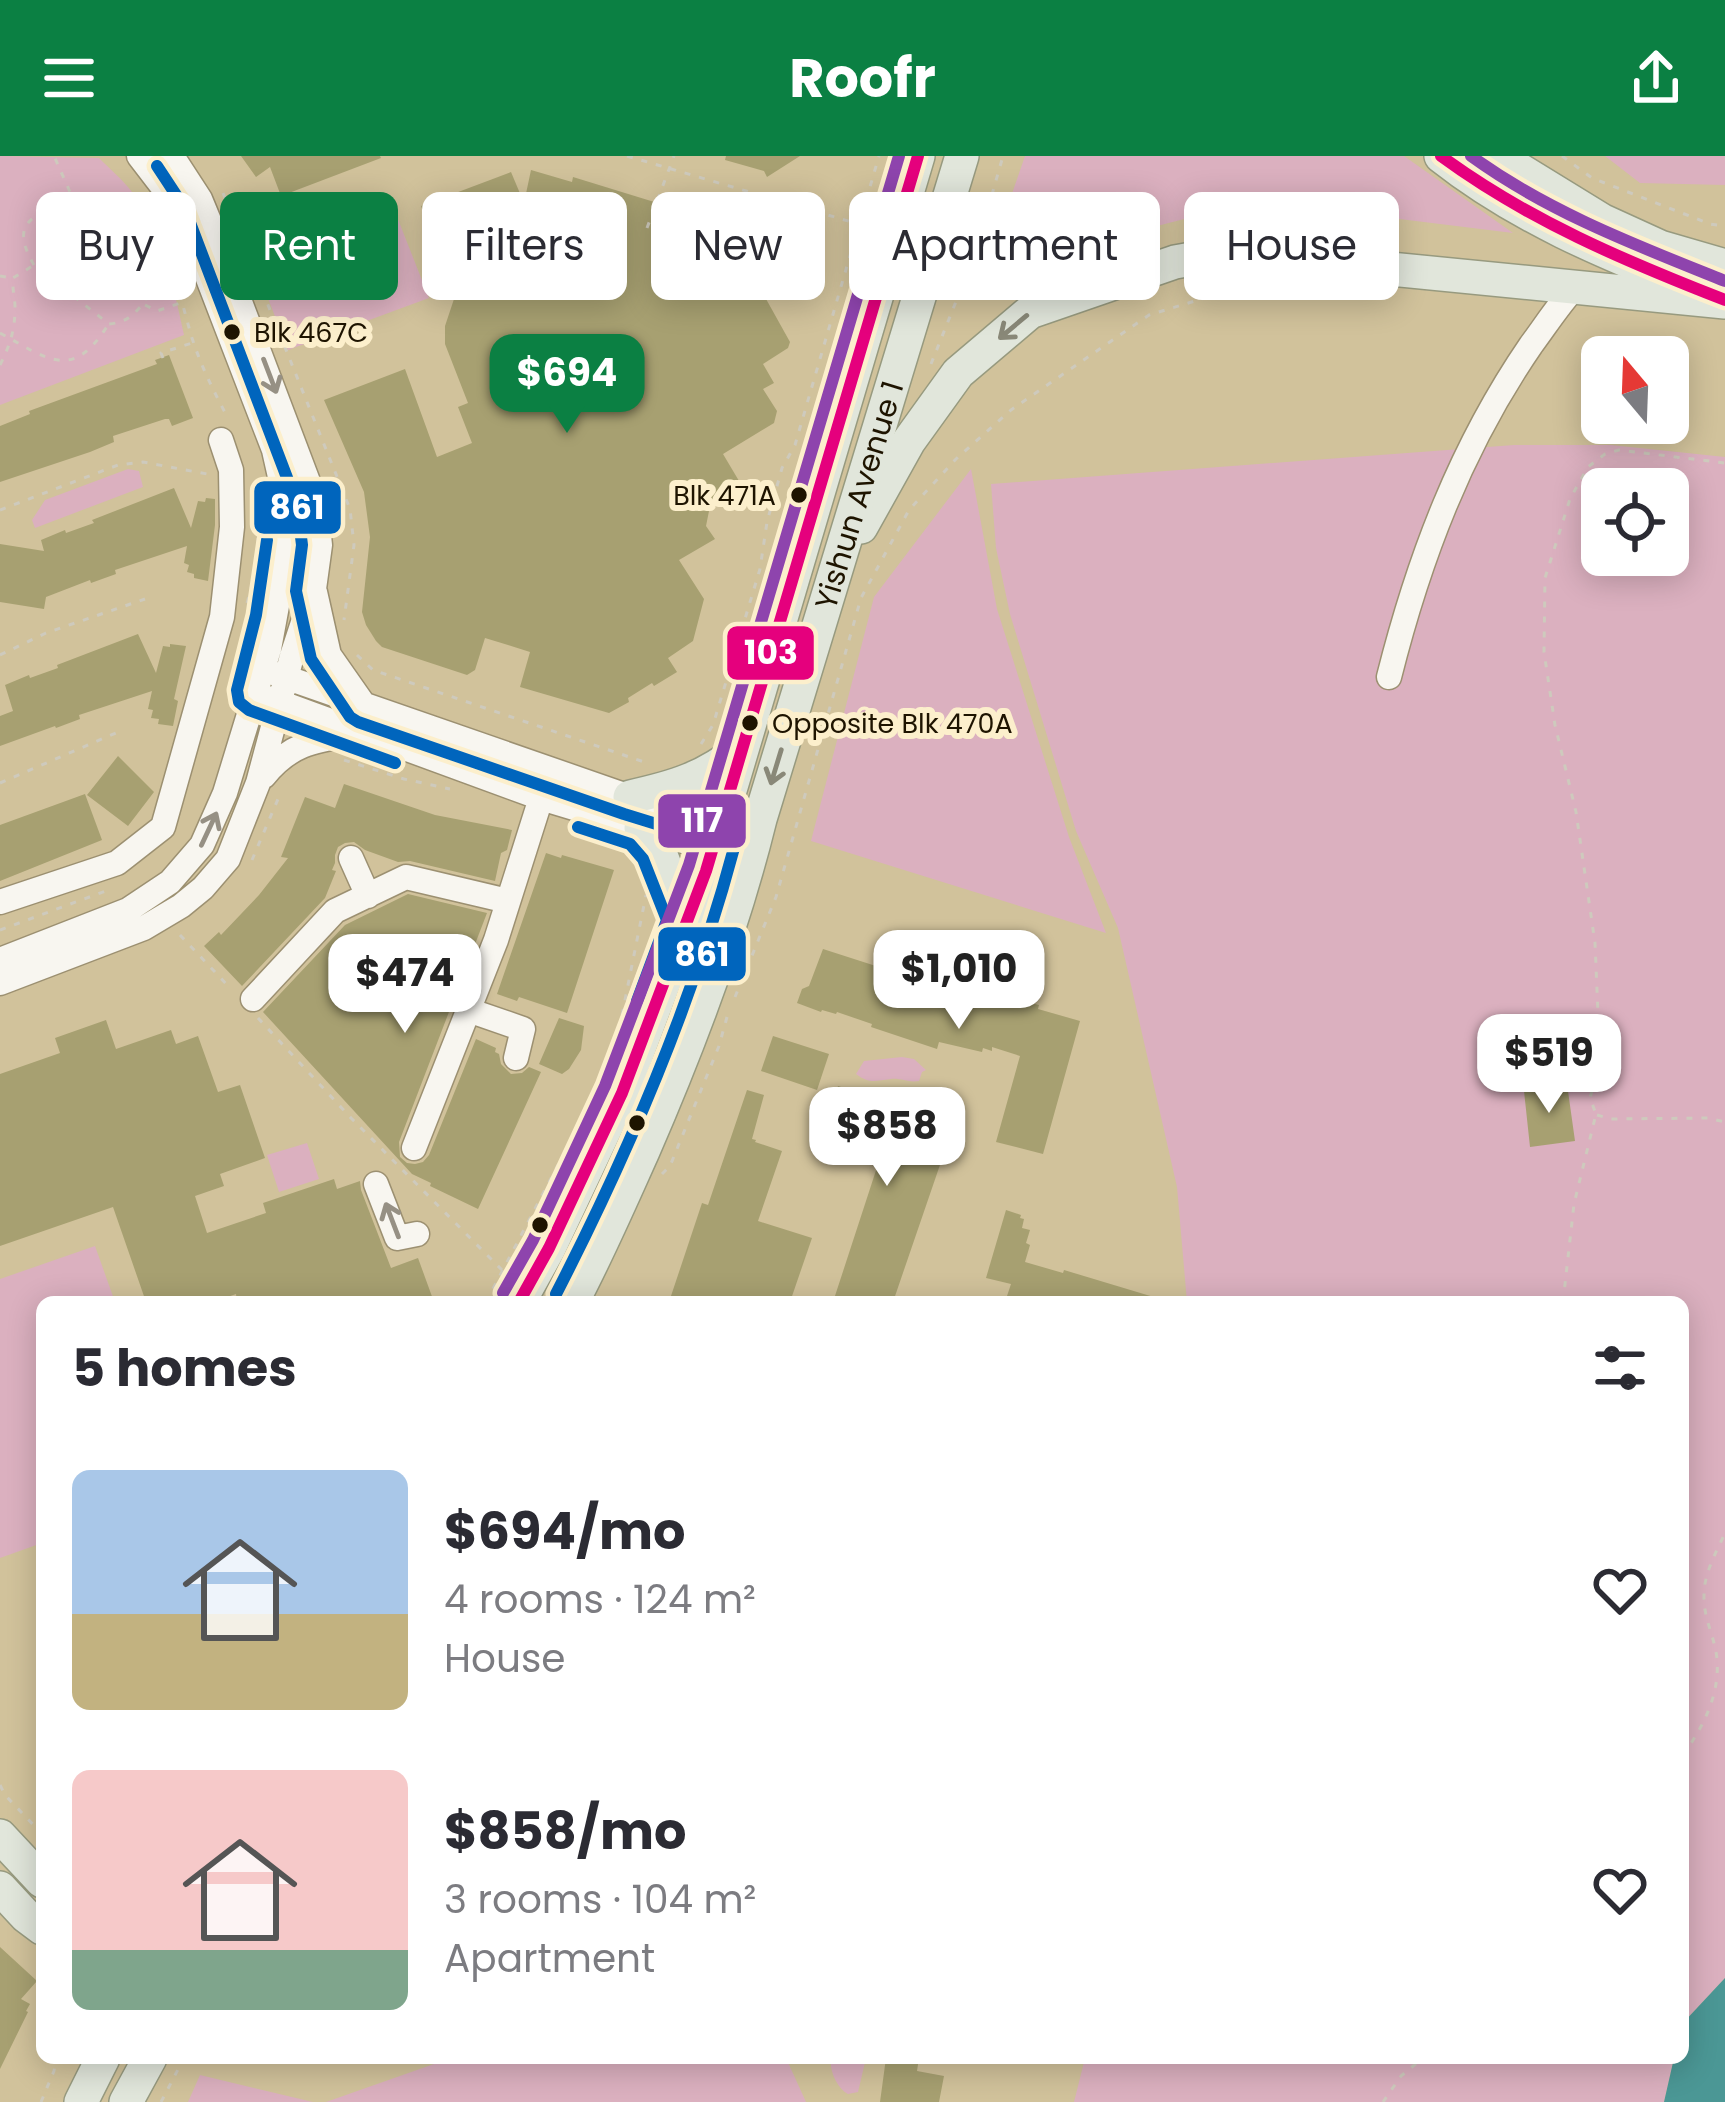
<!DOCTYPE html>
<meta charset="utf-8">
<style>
body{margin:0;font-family:Poppins,sans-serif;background:#f2f2f3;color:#2b2b33;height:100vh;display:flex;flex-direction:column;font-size:45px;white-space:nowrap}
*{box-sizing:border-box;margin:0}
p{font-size:39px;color:#7c7c81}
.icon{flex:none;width:66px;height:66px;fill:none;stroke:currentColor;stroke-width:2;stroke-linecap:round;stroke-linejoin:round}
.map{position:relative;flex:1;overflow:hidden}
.drawer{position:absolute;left:36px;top:1140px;width:1653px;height:768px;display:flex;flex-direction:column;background:#fff;border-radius:18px;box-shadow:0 6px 30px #0003}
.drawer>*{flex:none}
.banner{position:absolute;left:36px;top:36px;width:1653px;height:108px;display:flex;gap:24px}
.needle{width:78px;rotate:341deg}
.fabs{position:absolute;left:1581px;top:180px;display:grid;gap:24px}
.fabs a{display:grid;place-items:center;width:108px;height:108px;border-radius:18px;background:#fff;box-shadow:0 6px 30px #0003;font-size:60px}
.price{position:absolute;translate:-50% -102px;padding:0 27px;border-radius:24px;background:#fff;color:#222;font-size:39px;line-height:78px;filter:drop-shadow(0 3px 6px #0008)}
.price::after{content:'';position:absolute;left:50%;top:72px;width:36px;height:27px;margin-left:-18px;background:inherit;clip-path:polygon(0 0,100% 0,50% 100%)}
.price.current{background:#0b8043;color:#fff}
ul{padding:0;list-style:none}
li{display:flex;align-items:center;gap:36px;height:300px;padding:0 36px}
li span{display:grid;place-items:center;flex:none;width:336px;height:240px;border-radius:18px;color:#555}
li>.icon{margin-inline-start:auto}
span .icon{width:144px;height:144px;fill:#fffc;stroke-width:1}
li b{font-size:51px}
h2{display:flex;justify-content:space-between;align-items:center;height:144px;padding:0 36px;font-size:51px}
.tag{padding:0 42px;border-radius:18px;background:#fff;box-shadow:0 6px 30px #0003;font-size:42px;line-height:108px}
.tag.current{background:#0b8043;color:#fff}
header{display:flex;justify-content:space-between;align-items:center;height:156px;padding:0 36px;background:#0b8043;color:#fff;font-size:54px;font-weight:700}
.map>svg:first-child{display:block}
.green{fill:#dbb0bf;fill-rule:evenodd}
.water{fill:#4b9795}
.building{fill:#a7a071}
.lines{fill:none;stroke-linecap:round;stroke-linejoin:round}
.minor-casing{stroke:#9c9071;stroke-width:27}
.major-casing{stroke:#979a7f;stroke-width:36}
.path{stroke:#cecabd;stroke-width:3;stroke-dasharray:6 9;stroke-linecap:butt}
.minor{stroke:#f8f6f0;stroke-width:24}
.major{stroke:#e1e6db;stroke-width:33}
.bus-1-casing{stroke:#fcefcc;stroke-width:21}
.bus-2-casing{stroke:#fcefcc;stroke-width:21}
.bus-3-casing{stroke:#fcefcc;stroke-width:21}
.bus-1{stroke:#e5007d;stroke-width:12}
.bus-2{stroke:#0065bd;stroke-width:12}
.bus-3{stroke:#8e44ad;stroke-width:12}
.oneway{stroke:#898878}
.oneway2{stroke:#969084}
.bus-dot{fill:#1e1400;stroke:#fcefcc;stroke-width:4.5}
.labels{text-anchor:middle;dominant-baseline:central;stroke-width:12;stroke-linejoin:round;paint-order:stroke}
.bus-label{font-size:27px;fill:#1e1400;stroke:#fcefcc;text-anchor:start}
.street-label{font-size:30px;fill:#1e1400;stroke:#fcefcc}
.line-badge{stroke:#fcefcc;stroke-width:4.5}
.badge-label{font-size:33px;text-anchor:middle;font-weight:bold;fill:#fff}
</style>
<header><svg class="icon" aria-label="menu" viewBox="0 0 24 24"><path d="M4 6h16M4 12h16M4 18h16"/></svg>Roofr<svg class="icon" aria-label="share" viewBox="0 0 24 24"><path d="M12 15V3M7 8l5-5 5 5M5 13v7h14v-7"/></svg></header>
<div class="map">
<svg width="1725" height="1946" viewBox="0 0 1725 1946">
<rect width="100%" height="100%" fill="#d1c29b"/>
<path class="green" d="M0,0L99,2C110,13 123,24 132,36C163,79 173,129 184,179L0,249Z
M1025,0H1404L1513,77L1359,58L1196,60L1087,88L982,124Z
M1605,0H1725V29L1640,27Z
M390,43L429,142L288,194L250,96Z
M1514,289H1611L1725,301V1822L1683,1867V1146H1187L1177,1031L1118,772L1076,675L1010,458L996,392L991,328ZM1602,333H1668V399H1602Z
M128,313L139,315L143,331L35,372L32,364L45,344Z
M971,313L997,453L1069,681L1106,777L811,685L874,441Z
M902,901L914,903L926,914L922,916L919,925C908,927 902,922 891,923C875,925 869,928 856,918L864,905Z
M307,987L319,1023L279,1036L267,999Z
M95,1090L115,1146H42V1387L0,1402V1123Z
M451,1902H786L806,1946H326Z
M831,1902H866L858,1936L848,1938C837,1932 829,1914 831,1902Z
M1085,1902H1674L1664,1946H1074Z
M200,1919L313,1946H188Z"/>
<path class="water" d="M1725,1822V1946H1664L1674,1902H1683V1867Z"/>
<path class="building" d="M241,0H380L381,2L281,40L270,11L256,21Z
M726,0H800L767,21L764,15L725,4Z
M531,14L572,26L573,21L690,57V60L745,73L735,107L776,83L781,91L783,90L796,113L761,134L790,186L788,192L763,208L774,227L763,233L777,255L774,267L723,298L742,330L739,344L729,351L723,346L709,355L706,370L715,383L679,404L704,443L693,485L668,502L677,516L654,530L652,527L628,542L629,546L609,557L520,531L530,496L508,489L485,482L475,514L467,519L382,491L376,485L366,469L362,456L370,381L364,336L324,244L405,213L437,301L472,287L458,251L468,247L445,188V170L458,131L444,97L439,99L421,50L511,16L524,47Z
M169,199L193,262L172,270L169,263H165L113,280L114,286L90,296L0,326V270L30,258L29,255L157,208L155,204Z
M174,332L191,372L198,345L205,346L206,342L215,343V369L208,425L194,422V418L187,416L189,409L184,407L187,390L115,414L116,418L91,427L90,424L46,441L44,453L0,446V388L44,395L41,384L65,374L66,377L94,367L92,364Z
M138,478L156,517L163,490L170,491V488L186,490L174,543L178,545L173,570L158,568L159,563L151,562L153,554L148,553L152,535L79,559L80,563L56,572L55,570L0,590V560L13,555L5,529L29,519L30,522L58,512L57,509Z
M118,600L154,636L128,670L87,639Z
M344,628L435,659L512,674L507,694L501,697L495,725L410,705L398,706L365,694L354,686L345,687L338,691L335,699V707L332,714L336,715L325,742L242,830L204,790L219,776L221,779L259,739L288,702L281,701L305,641L335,652Z
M85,638L102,684L0,725V669Z
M546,697L561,702L562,699L614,714L567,857L519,841L517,845L497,838Z
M408,738L487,757L399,986L400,1001L407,1007L415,1008L423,1006L429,999L476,883L496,892L495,896L499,898L501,908L511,918L522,917L529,911L541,916L478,1053L430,1030L431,1027L412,1018L263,856L345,769Z
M823,793L969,840L971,832L1039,849L1038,853L1080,865L1043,998L996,986L1020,900L992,891V895L983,892L982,896L939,886L937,893L871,871L872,868L837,856L836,858L822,854L821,856L797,847L802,833L809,830Z
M559,862L584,870L581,894L569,913L562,918L539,908Z
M106,864L116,893L171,874L176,888L198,880L218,936L240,929L265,1002L220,1018L224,1030L195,1040L207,1077L266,1057L263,1047L334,1023L337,1033L360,1025L361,1034L391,1112L418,1102L434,1146H237L236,1138L213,1146H146L113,1051L0,1090V918L60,897L55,882Z
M773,880L829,898L817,934L761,915Z
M1567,928L1575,985L1530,991L1524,935Z
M838,930L954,968L893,1146H833L882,996L823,976Z
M747,934L764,939L752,983L756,984L755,986L782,995L758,1065L812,1082L790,1146H669L702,1047L708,1049Z
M1006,1054L1021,1059L1020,1062L1024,1063L1022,1072L1030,1074L1026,1087L1030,1089L1025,1106L1063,1117L1064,1114L1157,1142L1156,1146H1005L1011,1128L986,1122Z
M0,1791L37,1825L21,1843L30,1848L26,1855L28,1856L0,1913Z
M886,1902H919L917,1915L944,1920L939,1946H880Z"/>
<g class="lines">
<g class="minor-casing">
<path id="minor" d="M315,436L329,499L364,549
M276,518L630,641L756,680
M1389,521C1419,402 1461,291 1531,189C1546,169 1559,148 1576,130
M268,542L541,642L750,705
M264,620C292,585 319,584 360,577
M351,702L368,740
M0,746L117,707L163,671L222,461L232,371L231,314L221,284
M0,804L128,754L170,726L202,689L225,637L269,493L281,428L286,378L283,334L274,294L192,81L172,43L139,0
M0,827L144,772L181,750L203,732L228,703L258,627L292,500L314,433L320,389L315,344L212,72L200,43L172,0
M253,843L335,755L406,721L508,745
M468,854L523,873L516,902
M414,992L496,784L541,642
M376,1028L397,1082L417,1078"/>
</g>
<g class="major-casing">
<g id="major">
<path d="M1441,0C1517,60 1605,97 1694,132"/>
<path d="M1497,0L1603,65L1660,91L1725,110"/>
<path d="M861,371L909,285L958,217L1030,156L1175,106L1214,99H1249L1725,146"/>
<path d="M630,641C675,631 705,622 741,593"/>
<path d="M641,672L659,694L686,764"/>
<path d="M519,1146L549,1092L622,937L706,715L918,0"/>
<path id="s1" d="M572,1146C598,1097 620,1046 643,995C690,887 732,777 760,663L962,0"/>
<path d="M0,1680L42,1725"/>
<path d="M0,1732L26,1760L42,1772"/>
<path d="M81,1946L103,1902"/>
<path d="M126,1946L150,1902"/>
</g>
</g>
<path class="path" d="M627,0L855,67
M1562,0L1592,22L1710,68L1725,70
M223,37L350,353L354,389L344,464
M150,53C170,94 179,138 192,182C201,210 214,236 228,262
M647,72L674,0
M148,101L166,93
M34,109C6,61 40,63 69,37
M0,120L11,122
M145,149L157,155L180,147
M0,177C48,203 72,226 108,169
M163,202L161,197L192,187
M931,208L975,98L1003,0
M0,209C10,189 15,174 15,152C15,141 12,133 13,122L34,109L109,168C123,167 132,161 141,150C150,138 159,119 148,106C142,100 138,101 132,96C123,90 119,81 112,75C95,61 84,70 81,43L70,36L54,0
M0,354L118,309L143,306L207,318
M247,447C258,410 261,376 255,338
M0,499L46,477L145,443
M357,499L373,514L650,608
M701,588L713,569L760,413L767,366L782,312L795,289L879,0
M344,604L404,623L450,633
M0,627L118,576
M252,704L281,636
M0,774L111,733
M180,779L231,833
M735,841L776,741L861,442L909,354L956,303L1011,254L1149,159L1228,135L1274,131L1308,133
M622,859L646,739
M258,862L351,962L502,1114
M1597,959L1611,963L1708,962L1725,966
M662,1018L670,1010L719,890L727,861
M486,1146L558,1009
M1563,1146L1574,1048L1596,958L1590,942L1600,905L1595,787L1576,656L1555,569L1544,496L1545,422L1570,343L1588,311L1605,298L1619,294L1725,307
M1683,1599C1703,1571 1720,1539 1717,1503C1715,1481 1703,1462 1704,1439C1704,1417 1716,1397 1725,1377
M0,1629L5,1639L42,1678
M41,1946L54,1915L56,1902
M161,1946L184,1902
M1383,1946L1401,1920L1423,1902"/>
<use href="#minor" class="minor"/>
<use href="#major" class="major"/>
<g class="bus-1-casing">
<path id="bus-1" d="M1441,0C1528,64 1625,105 1725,144
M519,1146L549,1092L622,937L706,715L918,0"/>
</g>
<g class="bus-2-casing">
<path id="bus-2" d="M157,10L184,51L297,348L302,389L296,435L311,503L350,561L358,566L624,658L734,692C693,846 629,996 556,1138
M267,384L256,459L237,534L239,546L249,554L395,607
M578,671L630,688L643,703L667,764L637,845"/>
</g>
<g class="bus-3-casing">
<path id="bus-3" d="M1471,0C1548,56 1638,90 1725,125
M503,1137L533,1084L605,930L689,709L899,0"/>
</g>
<use href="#bus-1" class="bus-1"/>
<use href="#bus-2" class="bus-2"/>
<use href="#bus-3" class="bus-3"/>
</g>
<defs><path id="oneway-shaft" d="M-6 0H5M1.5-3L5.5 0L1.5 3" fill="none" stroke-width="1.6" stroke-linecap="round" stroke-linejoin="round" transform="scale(3)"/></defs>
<g class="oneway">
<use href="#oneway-shaft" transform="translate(1013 171) rotate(140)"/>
<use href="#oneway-shaft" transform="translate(776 611) rotate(107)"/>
</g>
<g class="oneway2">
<use href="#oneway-shaft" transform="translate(270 220) rotate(69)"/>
<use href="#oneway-shaft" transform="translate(209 673) rotate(-65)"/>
<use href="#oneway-shaft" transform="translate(392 1064) rotate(-111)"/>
</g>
<g class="bus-dot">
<circle cx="232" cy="176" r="10"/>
<circle cx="799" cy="339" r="10"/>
<circle cx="750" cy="567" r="10"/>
<circle cx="637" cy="967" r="10"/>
<circle cx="540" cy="1069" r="10"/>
</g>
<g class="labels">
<g class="bus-label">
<text x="254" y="176">Blk 467C</text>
<text x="776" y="339" text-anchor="end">Blk 471A</text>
<text x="772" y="567">Opposite Blk 470A</text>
</g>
<g class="street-label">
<text stroke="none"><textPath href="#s1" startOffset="858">Yishun Avenue 1</textPath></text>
</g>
</g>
<g class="line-badge">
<rect x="252" y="323" width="91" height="57" rx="12" fill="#0065bd"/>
<rect x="725" y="468" width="91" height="58" rx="12" fill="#e5007d"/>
<rect x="656" y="636" width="92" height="58" rx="12" fill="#8e44ad"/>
<rect x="656" y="769" width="92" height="58" rx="12" fill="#0065bd"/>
</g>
<g class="badge-label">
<text x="297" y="363">861</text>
<text x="771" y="508">103</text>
<text x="702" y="676">117</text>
<text x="702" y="810">861</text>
</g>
</svg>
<div class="fabs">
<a><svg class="needle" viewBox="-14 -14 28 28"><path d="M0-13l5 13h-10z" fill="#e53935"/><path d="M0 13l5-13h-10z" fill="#7c7c81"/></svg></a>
<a><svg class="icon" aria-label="locate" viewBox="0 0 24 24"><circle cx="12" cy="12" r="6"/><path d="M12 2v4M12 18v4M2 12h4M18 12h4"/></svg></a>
</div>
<b class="price current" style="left:567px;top:280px">$694</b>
<b class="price" style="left:959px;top:876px">$1,010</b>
<b class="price" style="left:405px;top:880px">$474</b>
<b class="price" style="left:1549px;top:960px">$519</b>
<b class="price" style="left:887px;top:1033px">$858</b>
<div class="banner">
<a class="tag">Buy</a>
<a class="tag current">Rent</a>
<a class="tag">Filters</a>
<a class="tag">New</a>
<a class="tag">Apartment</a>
<a class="tag">House</a>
</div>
<section class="drawer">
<h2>5 homes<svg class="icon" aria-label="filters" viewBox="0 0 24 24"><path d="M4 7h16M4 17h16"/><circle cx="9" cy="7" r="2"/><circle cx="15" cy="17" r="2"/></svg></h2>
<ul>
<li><span style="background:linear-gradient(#a9c7e8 60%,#c2b280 0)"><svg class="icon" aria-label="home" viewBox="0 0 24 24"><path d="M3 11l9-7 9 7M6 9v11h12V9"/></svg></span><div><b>$694/mo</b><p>4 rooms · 124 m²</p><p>House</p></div><svg class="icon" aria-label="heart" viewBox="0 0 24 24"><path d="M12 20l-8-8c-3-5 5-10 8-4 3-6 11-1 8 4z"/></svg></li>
<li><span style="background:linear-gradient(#f6c9c9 75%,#7fa58c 0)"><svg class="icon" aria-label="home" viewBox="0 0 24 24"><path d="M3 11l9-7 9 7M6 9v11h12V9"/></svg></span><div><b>$858/mo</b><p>3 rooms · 104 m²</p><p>Apartment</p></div><svg class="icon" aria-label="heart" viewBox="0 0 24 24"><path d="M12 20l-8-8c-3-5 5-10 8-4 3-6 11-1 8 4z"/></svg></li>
</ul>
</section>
</div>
